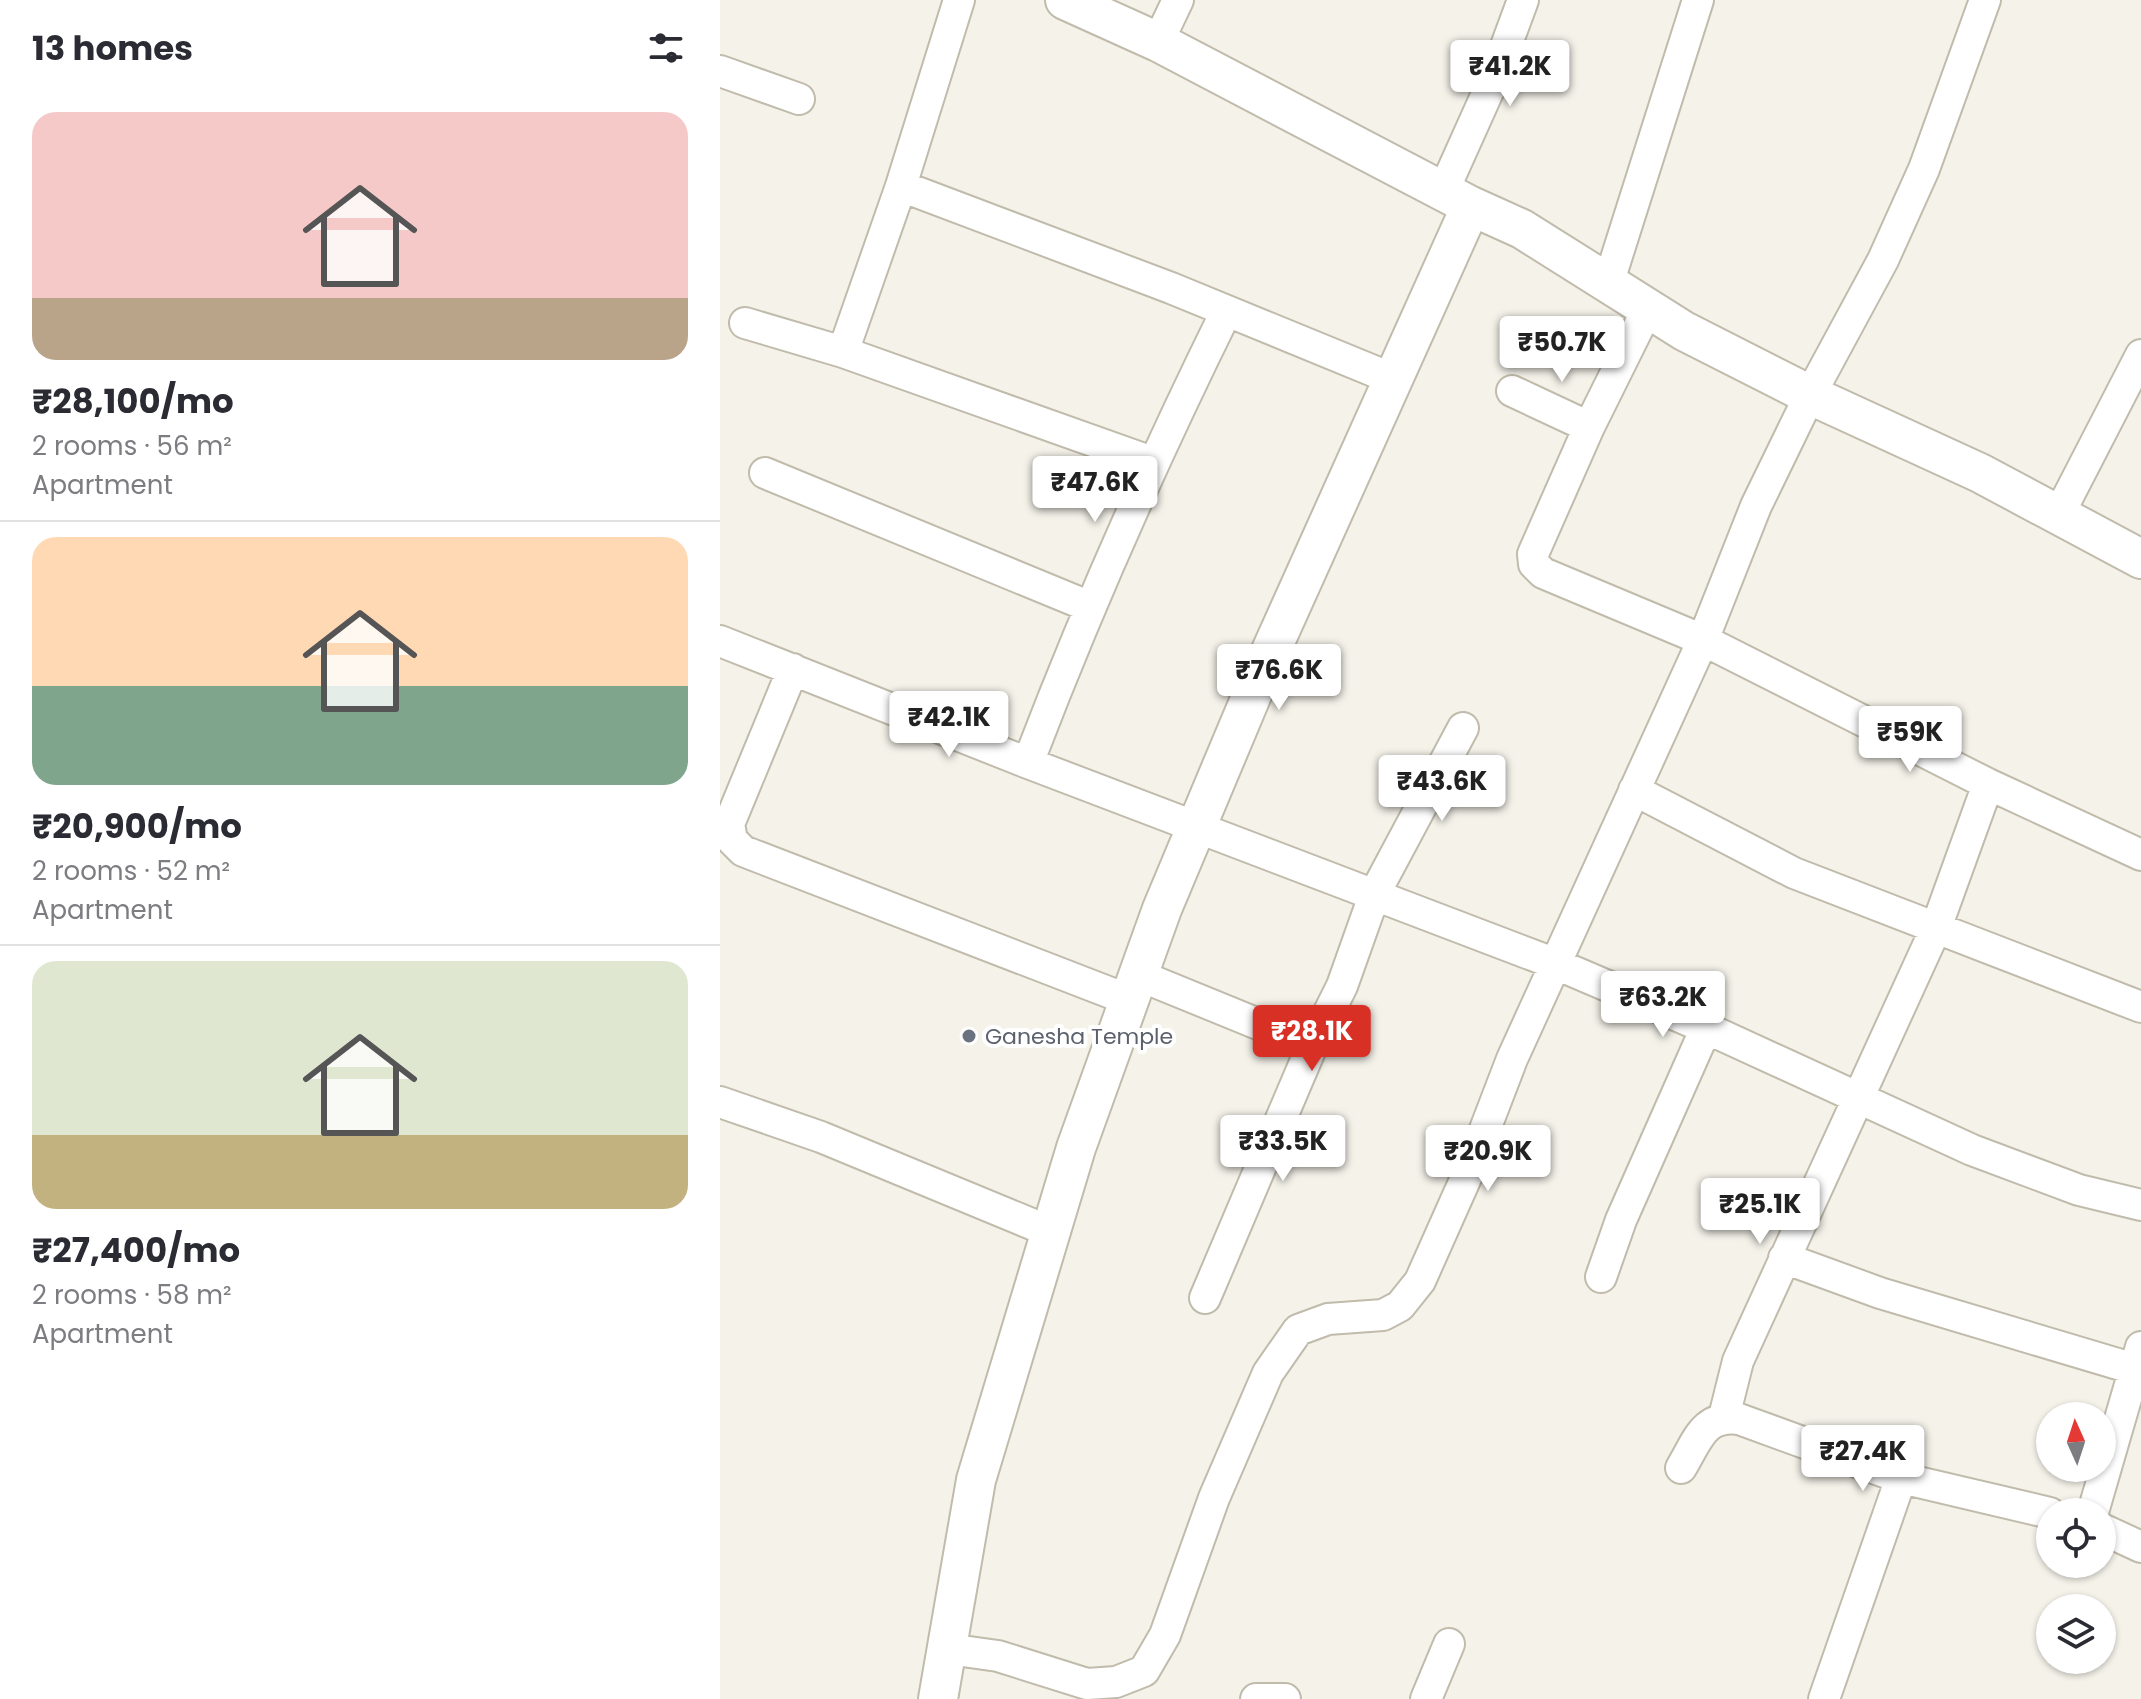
<!DOCTYPE html>
<meta charset="utf-8">
<style>
body{margin:0;font-family:Poppins,sans-serif;background:#f2f2f3;color:#2b2b33;height:100vh;display:flex;flex-direction:column;font-size:30px;white-space:nowrap}
*{box-sizing:border-box;margin:0}
p{font-size:26px;color:#7c7c81}
.icon{flex:none;width:44px;height:44px;fill:none;stroke:currentColor;stroke-width:2;stroke-linecap:round;stroke-linejoin:round}
.map{position:relative;flex:1;overflow:hidden}
.panel{display:flex;flex-direction:column;background:#fff;width:720px}
.panel>*{flex:none}
.needle{width:52px;rotate:357deg}
.tools{position:absolute;left:1316px;top:1402px;display:grid;gap:16px}
.tools a{display:grid;place-items:center;width:80px;height:80px;border-radius:50%;background:#fff;box-shadow:0 2px 6px #0004;font-size:40px}
.price{position:absolute;translate:-50% -68px;padding:0 18px;border-radius:8px;background:#fff;color:#222;font-size:26px;line-height:52px;filter:drop-shadow(0 2px 4px #0008)}
.price::after{content:'';position:absolute;left:50%;top:48px;width:24px;height:18px;margin-left:-12px;background:inherit;clip-path:polygon(0 0,100% 0,50% 100%)}
.price.current{background:#d93025;color:#fff}
ul{padding:0;list-style:none}
li{display:grid;align-content:center;gap:16px;height:424px;padding:0 32px}
li+li{border-top:2px solid #e1e1e2}
li span{display:grid;place-items:center;height:248px;border-radius:24px;color:#555}
li>.icon{margin-inline-start:auto}
span .icon{width:144px;height:144px;fill:#fffc;stroke-width:1}
li b{font-size:34px}
h2{display:flex;justify-content:space-between;align-items:center;height:96px;padding:0 32px;font-size:34px}
main{display:flex;flex:1;min-height:0}
.map>svg:first-child{display:block}
.lines{fill:none;stroke-linecap:round;stroke-linejoin:round}
.minor-casing{stroke:#c0bbab;stroke-width:34}
.tertiary-casing{stroke:#c0bbab;stroke-width:42}
.minor{stroke:#fff;stroke-width:30}
.tertiary{stroke:#fff;stroke-width:38}
.worship-dot{fill:#6b7280;stroke:#fff;stroke-width:3}
.labels{text-anchor:middle;dominant-baseline:central;stroke-width:8;stroke-linejoin:round;paint-order:stroke}
.worship-label{font-size:22px;fill:#5b616d;stroke:#fff;text-anchor:start}
</style>
<main>
<section class="panel">
<h2>13 homes<svg class="icon" aria-label="filters" viewBox="0 0 24 24"><path d="M4 7h16M4 17h16"/><circle cx="9" cy="7" r="2"/><circle cx="15" cy="17" r="2"/></svg></h2>
<ul>
<li><span style="background:linear-gradient(#f6c9c9 75%,#b9a48a 0)"><svg class="icon" aria-label="home" viewBox="0 0 24 24"><path d="M3 11l9-7 9 7M6 9v11h12V9"/></svg></span><div><b>₹28,100/mo</b><p>2 rooms · 56 m²</p><p>Apartment</p></div></li>
<li><span style="background:linear-gradient(#ffd9b3 60%,#7fa58c 0)"><svg class="icon" aria-label="home" viewBox="0 0 24 24"><path d="M3 11l9-7 9 7M6 9v11h12V9"/></svg></span><div><b>₹20,900/mo</b><p>2 rooms · 52 m²</p><p>Apartment</p></div></li>
<li><span style="background:linear-gradient(#dfe7d0 70%,#c2b280 0)"><svg class="icon" aria-label="home" viewBox="0 0 24 24"><path d="M3 11l9-7 9 7M6 9v11h12V9"/></svg></span><div><b>₹27,400/mo</b><p>2 rooms · 58 m²</p><p>Apartment</p></div></li>
</ul>
</section>
<div class="map">
<svg width="1421" height="1699" viewBox="0 0 1421 1699">
<rect width="100%" height="100%" fill="#f4f2e9"/>
<g class="lines">
<g class="minor-casing">
<path id="minor" d="M239,0L181,186L451,288L673,379
M438,42L458,0
M0,71L79,99
M181,186L123,352L432,462
M722,194L775,76L803,0
M889,281L978,0
M928,308L869,427L813,554L814,564L823,573L983,640L1268,784L1421,855
M25,323L123,352
M792,391L869,427
M45,473L368,606
M1339,514L1421,355
M0,641L308,763L836,964L986,1028L1252,1150L1359,1190L1421,1205
M73,669L9,824L12,840L23,851L409,1000
M308,763C367,608 432,462 506,312
M914,790L1074,873L1421,1007
M418,975L592,1046L622,986L655,893L743,728
M0,1102L101,1137L331,1232
M1064,1258L1160,1293L1421,1371
M881,1277L901,1220L986,1028
M485,1298L592,1046
M1004,1417L1018,1361L1216,928L1268,784
M961,1468C978,1440 983,1415 1019,1419L1181,1478L1330,1513
M1373,1512L1421,1347
M1382,1529L1421,1547
M228,1649L278,1656L367,1684L396,1682L424,1671L445,1635L494,1498L548,1373L578,1330L608,1319L663,1315L680,1306L700,1281L749,1171L792,1059L983,640L1036,506L1090,395L1163,260L1204,169L1265,0
M536,1699H565
M706,1699L729,1644
M1104,1699L1181,1478"/>
</g>
<g class="tertiary-casing">
<path id="tertiary" d="M751,206L802,229L964,331L1090,395L1260,473L1421,559
M218,1699L256,1480L356,1148L442,909L541,673L751,206L438,42L345,0"/>
</g>
<use href="#minor" class="minor"/>
<use href="#tertiary" class="tertiary"/>
</g>
<circle class="worship-dot" cx="249" cy="1036" r="8"/>
<g class="labels">
<g class="worship-label">
<text x="265" y="1036">Ganesha Temple</text>
</g>
</g>
</svg>
<div class="tools">
<a><svg class="needle" viewBox="-14 -14 28 28"><path d="M0-13l5 13h-10z" fill="#e53935"/><path d="M0 13l5-13h-10z" fill="#7c7c81"/></svg></a>
<a><svg class="icon" aria-label="locate" viewBox="0 0 24 24"><circle cx="12" cy="12" r="6"/><path d="M12 2v4M12 18v4M2 12h4M18 12h4"/></svg></a>
<a><svg class="icon" aria-label="layers" viewBox="0 0 24 24"><path d="M12 4l9 5-9 5-9-5zM3 14l9 5 9-5"/></svg></a>
</div>
<b class="price" style="left:790px;top:108px">₹41.2K</b>
<b class="price" style="left:842px;top:384px">₹50.7K</b>
<b class="price" style="left:375px;top:524px">₹47.6K</b>
<b class="price" style="left:559px;top:712px">₹76.6K</b>
<b class="price" style="left:229px;top:759px">₹42.1K</b>
<b class="price" style="left:1190px;top:774px">₹59K</b>
<b class="price" style="left:722px;top:823px">₹43.6K</b>
<b class="price" style="left:943px;top:1039px">₹63.2K</b>
<b class="price current" style="left:592px;top:1073px">₹28.1K</b>
<b class="price" style="left:563px;top:1183px">₹33.5K</b>
<b class="price" style="left:768px;top:1193px">₹20.9K</b>
<b class="price" style="left:1040px;top:1246px">₹25.1K</b>
<b class="price" style="left:1143px;top:1493px">₹27.4K</b>
</div>
</main>
